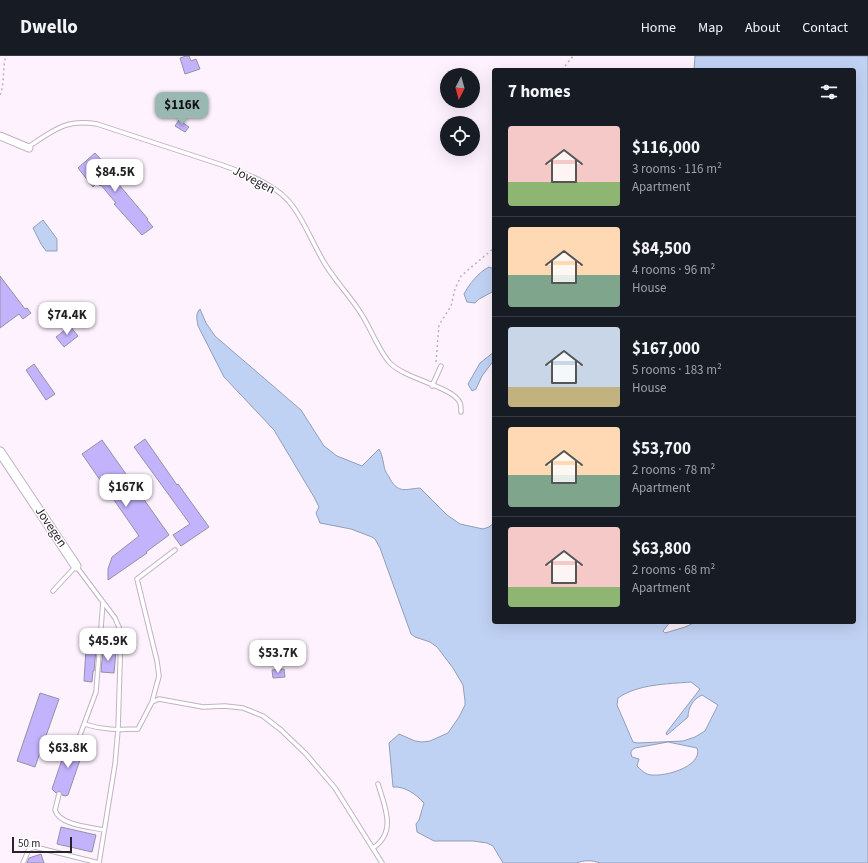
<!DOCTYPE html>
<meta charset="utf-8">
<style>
body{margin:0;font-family:"Source Sans 3",sans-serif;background:#242831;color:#f1f3f6;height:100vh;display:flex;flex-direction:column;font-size:15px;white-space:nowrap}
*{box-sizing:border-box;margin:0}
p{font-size:13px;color:#9ea1a6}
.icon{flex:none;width:22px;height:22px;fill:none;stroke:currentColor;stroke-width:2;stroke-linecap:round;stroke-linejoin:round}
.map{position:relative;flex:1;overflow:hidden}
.details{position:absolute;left:492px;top:12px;width:364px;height:556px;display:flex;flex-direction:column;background:#171b24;border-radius:4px;box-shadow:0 4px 16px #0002}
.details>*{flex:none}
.needle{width:26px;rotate:186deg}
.buttons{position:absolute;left:440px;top:12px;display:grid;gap:8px}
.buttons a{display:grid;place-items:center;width:40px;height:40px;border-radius:50%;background:#171b24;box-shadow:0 4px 16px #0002;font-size:20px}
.scale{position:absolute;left:12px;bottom:10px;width:60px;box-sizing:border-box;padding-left:4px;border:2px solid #282329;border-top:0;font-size:11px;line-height:14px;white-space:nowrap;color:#282329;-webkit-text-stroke:3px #fff;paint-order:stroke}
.price{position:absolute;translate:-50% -34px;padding:0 9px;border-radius:8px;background:#fff;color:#222;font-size:13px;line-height:26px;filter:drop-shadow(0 1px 2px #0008)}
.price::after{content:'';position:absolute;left:50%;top:24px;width:12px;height:9px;margin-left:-6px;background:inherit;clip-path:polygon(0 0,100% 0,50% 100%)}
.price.on{background:#9ab8b2;color:#111}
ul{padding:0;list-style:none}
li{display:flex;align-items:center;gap:12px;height:100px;padding:0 16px}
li+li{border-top:1px solid #363941}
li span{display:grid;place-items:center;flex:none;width:112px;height:80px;border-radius:4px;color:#555}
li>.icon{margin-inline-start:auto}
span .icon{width:48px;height:48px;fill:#fffc;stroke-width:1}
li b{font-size:17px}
h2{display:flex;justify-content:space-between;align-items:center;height:48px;padding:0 16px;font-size:17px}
header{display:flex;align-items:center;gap:24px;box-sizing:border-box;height:56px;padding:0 20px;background:#171b24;border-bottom:1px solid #363941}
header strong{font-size:19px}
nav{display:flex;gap:22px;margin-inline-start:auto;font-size:14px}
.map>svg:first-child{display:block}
.water{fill:#c0d2f4;stroke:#929eb7;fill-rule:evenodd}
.building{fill:#c3b3fd;stroke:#9491a2}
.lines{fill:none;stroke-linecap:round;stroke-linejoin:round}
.lane-casing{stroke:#c1b3c2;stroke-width:5.5}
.street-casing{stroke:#c1b3c2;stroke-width:9}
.secondary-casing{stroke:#c1b3c2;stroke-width:11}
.path{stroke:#bbb2bc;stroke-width:1.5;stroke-dasharray:2 3;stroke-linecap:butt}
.lane{stroke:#fff;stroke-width:3.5}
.street{stroke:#fff;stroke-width:7}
.secondary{stroke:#fff;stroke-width:9}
.labels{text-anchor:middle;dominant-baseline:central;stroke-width:3;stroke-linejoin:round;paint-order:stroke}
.street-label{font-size:13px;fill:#282329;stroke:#fff}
</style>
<header>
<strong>Dwello</strong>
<nav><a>Home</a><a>Map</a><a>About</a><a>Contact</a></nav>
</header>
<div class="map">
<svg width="868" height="807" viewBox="0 0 868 807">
<rect width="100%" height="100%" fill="#fdf2fe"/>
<path class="water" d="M695,0H868V807H600C592,804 585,804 576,807H503L493,790L487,787L473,785H434L417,776L416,768L419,764L424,747C417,739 405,730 393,731L389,687L399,678L415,685L422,686L430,685L448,677L459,661L465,649V645L463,629L453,612L437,591L430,586L415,581L411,578L380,492L375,483L372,481L351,473L320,467L316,457L319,451L314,441L274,374L224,321L198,270C197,264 195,258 200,253L206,267L215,280L301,354L324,390L337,400L362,410L379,393C383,400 383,407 385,414C386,417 389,420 390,423C399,438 405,433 420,432L447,459L460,468L483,473L489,471L494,467V566H670L663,575L665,577L685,571L696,566H854V14H694ZM691,626L700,633L666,677L667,679L688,661C688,652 693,643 702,639L718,649L705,675L695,681L683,685L637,687L633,686L617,649L618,642C638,628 667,628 691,626ZM668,686L697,692C704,711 660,723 647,718C643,716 640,713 637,710L639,703L632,701L631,698V695L635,692Z
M43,164L57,183V195H46L41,188L33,172Z
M489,211L494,213V235L479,243L475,247L467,246L464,238C469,228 479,216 489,211Z
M494,296V304L482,320L476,333L472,335L468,328L480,307Z"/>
<path class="building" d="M186,0H189L191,5L196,3L200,13L185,18L180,2Z
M179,64L189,71L185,76L175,70Z
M95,97L105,108L103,110L148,163L147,164L153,171L142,179L114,148L116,147L101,129L100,130L97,127L93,131L78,112Z
M0,220L25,253L27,252L31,257L23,263L19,258L0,272Z
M70,270L78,280L64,291L56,281Z
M34,308L55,338L46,344L26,314Z
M145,383L177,429L178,428L209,471L181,490L173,479L190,468L134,391Z
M102,384L169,479L146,496L147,497L108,524V513L112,501L139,480L82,398Z
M86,593H96L94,615H93L92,626L84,625Z
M103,594L116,595L114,617L101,616Z
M284,613L285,621L273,622L272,614Z
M40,637L59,643L35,711L17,705Z
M71,686L76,690L80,689H82L83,695L68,739L65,740L62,739L60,735L56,737L52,733L67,689Z
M61,771L96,779L92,796L57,788Z
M41,798L44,807H27L29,802Z"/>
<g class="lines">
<g class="lane-casing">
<path id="lane" d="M29,92L31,89C55,73 67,63 97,68L222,109C247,118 279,129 294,152C306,169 314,190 325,208C336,226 351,241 362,259C371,273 379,295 390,307C405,323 454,331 460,347C461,349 461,353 461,356
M432,330L441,310
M53,535L76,510L115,562L121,576L118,674L115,708L99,807
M152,646L159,620L157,605L137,523L175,494
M84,668C103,674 118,674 138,673L152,646L159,643L203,651L225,650L243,652L263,660L281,674L306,698L335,732L382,807
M77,687L96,636L103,546
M59,738L55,754C59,769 90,771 104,774
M373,792C397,776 385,751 378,728
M23,807L29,793L35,791L99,807"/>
</g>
<g class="street-casing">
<path id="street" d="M0,80L29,92"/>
</g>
<g class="secondary-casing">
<path id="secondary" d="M0,396L76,510"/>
</g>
<path class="path" d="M562,14L573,0
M0,39C5,27 2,13 6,0
M436,306L439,269L451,250L455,233L461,220L494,192"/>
<use href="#lane" class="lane"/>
<use href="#street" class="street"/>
<use href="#secondary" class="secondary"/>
</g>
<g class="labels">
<g class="street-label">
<text transform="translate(254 124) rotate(27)">Jovegen</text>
<text transform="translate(51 471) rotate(56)">Jovegen</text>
</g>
</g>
</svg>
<div class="buttons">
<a><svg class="needle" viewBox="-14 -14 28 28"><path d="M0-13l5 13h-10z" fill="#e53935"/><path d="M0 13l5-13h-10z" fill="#9ea1a6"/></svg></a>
<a><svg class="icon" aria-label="locate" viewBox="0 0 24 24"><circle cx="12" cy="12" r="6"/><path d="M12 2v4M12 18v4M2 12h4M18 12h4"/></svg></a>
</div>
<div class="scale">50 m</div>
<b class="price on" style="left:182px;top:70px">$116K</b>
<b class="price" style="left:115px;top:137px">$84.5K</b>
<b class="price" style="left:67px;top:280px">$74.4K</b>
<b class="price" style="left:126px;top:452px">$167K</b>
<b class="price" style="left:108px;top:606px">$45.9K</b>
<b class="price" style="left:278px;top:618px">$53.7K</b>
<b class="price" style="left:68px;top:713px">$63.8K</b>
<section class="details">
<h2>7 homes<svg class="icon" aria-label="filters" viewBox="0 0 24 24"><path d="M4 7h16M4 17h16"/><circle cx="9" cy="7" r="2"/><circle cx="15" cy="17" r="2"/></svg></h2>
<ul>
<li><span style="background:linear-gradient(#f6c9c9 70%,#8fb573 0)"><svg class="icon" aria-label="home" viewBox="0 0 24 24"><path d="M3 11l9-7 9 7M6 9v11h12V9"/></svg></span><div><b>$116,000</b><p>3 rooms · 116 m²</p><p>Apartment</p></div></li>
<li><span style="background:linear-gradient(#ffd9b3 60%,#7fa58c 0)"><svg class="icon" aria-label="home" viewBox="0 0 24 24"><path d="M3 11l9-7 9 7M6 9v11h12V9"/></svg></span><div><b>$84,500</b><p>4 rooms · 96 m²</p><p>House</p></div></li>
<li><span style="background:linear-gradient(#c9d6e8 75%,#c2b280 0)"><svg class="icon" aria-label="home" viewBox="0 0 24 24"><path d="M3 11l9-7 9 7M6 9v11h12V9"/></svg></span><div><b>$167,000</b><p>5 rooms · 183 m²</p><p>House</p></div></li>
<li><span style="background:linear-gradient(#ffd9b3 60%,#7fa58c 0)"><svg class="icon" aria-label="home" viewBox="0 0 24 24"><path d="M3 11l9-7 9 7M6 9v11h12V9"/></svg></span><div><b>$53,700</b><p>2 rooms · 78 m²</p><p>Apartment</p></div></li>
<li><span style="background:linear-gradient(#f6c9c9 75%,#8fb573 0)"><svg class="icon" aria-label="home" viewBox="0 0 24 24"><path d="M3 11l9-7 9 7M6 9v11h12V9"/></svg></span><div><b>$63,800</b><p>2 rooms · 68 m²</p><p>Apartment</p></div></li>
</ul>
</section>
</div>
